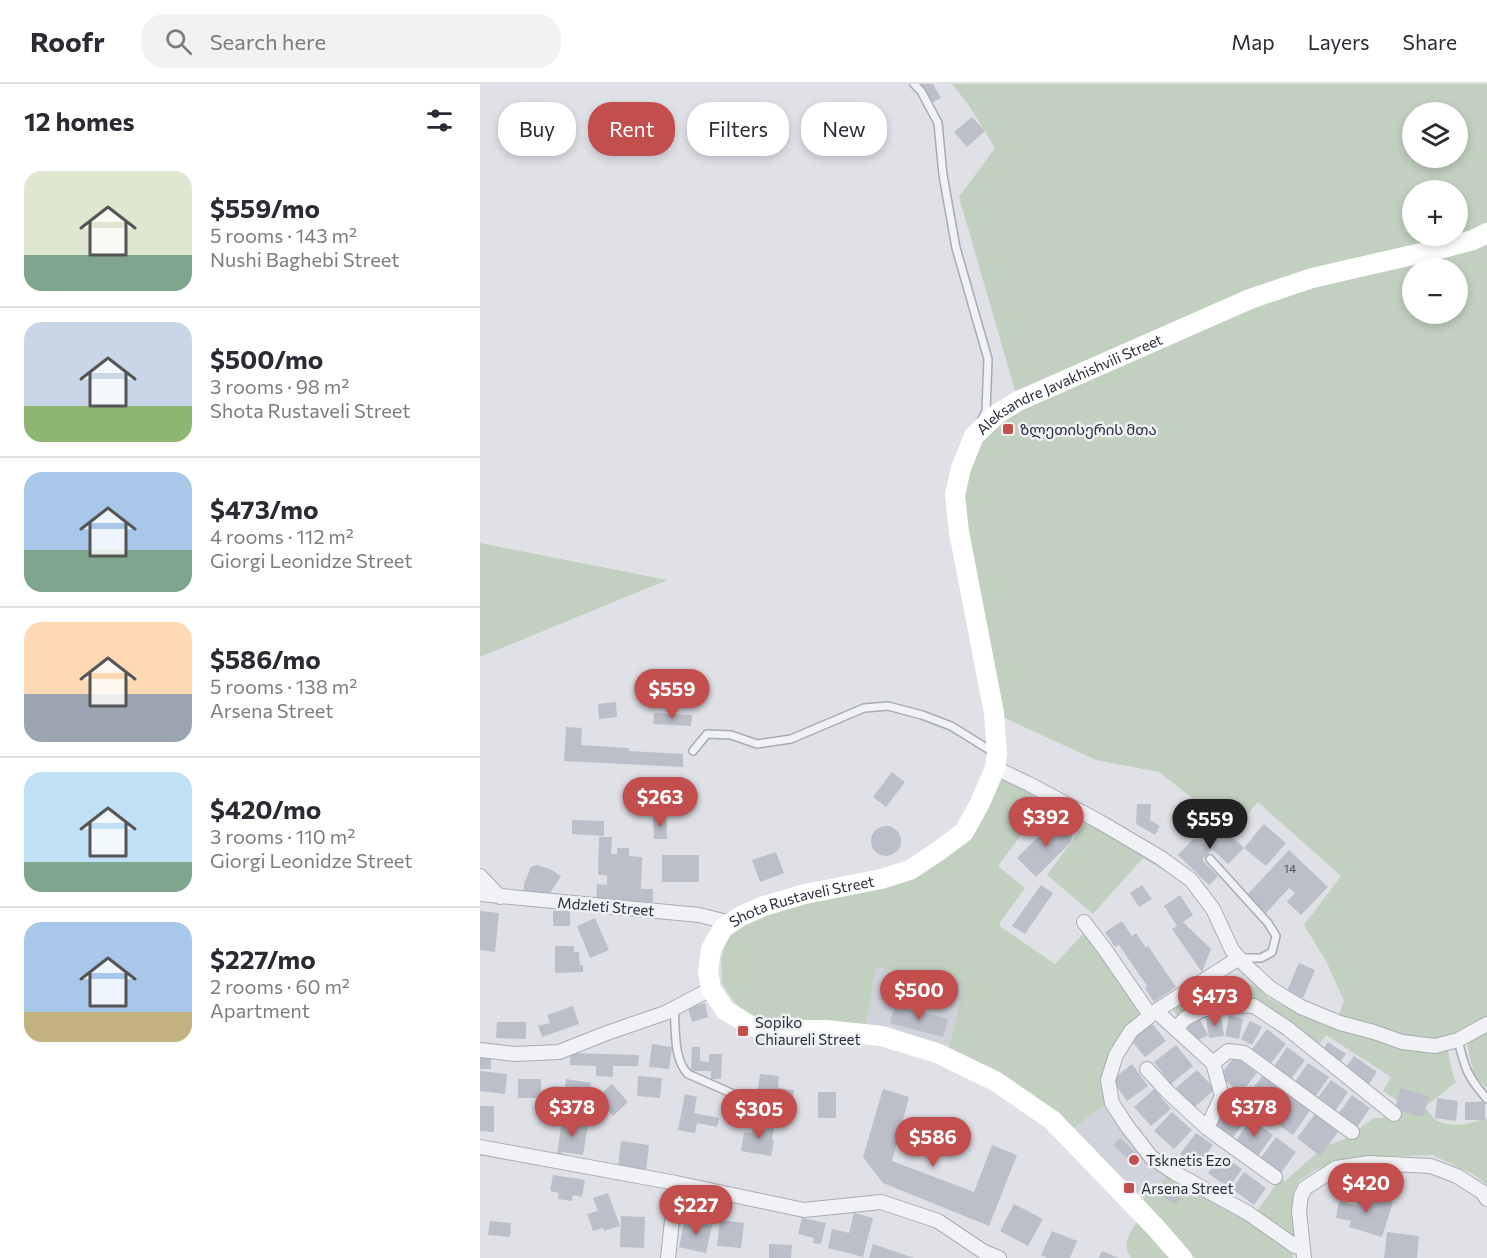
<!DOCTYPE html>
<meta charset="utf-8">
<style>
body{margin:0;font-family:Commissioner,"Noto Sans Georgian",sans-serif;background:#f2f2f3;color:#2b2b33;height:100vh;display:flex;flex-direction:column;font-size:22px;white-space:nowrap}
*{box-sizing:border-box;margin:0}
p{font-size:20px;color:#7c7c81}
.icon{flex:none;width:33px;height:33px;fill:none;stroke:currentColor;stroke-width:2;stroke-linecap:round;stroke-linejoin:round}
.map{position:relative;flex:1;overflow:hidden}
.side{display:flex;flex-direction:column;background:#fff;width:480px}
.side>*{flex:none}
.hud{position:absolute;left:18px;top:18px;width:570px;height:54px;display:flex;gap:12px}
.tools{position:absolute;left:922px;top:18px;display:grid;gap:12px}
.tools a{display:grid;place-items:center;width:66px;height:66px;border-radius:50%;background:#fff;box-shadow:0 3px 9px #0003;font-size:30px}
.price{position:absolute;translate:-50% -51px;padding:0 14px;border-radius:21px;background:#c24e4e;color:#fff;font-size:20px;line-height:39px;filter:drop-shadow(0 2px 3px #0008)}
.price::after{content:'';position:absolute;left:50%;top:36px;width:18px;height:14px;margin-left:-9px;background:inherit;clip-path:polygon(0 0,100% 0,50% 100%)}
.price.current{background:#222;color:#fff}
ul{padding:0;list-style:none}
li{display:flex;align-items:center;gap:18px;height:150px;padding:0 24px}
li+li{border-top:2px solid #e1e1e2}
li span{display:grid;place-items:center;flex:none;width:168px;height:120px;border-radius:18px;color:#555}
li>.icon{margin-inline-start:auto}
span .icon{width:72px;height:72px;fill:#fffc;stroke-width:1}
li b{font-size:26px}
h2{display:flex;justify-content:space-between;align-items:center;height:72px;padding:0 24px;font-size:26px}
.tag{padding:0 21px;border-radius:24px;background:#fff;box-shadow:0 3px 9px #0003;font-size:21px;line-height:54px}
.tag.current{background:#c24e4e;color:#fff}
header{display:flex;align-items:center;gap:36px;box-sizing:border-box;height:84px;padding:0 30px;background:#fff;border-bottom:2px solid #e1e1e2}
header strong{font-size:28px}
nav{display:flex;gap:33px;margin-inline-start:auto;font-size:21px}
.search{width:420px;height:54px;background:#f2f2f3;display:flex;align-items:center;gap:15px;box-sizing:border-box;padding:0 21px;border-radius:24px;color:#7c7c81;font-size:22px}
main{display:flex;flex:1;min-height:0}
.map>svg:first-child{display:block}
.built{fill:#d1d3db}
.green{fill:#c2d0c0;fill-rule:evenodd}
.building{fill:#bcbfc9}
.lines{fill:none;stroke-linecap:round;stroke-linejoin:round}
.lane-casing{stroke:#a8abb4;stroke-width:10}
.street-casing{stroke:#a8abb4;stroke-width:16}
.lane{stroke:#f1f2f5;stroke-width:7}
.street{stroke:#f1f2f5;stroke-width:14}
.secondary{stroke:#fff;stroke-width:20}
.poi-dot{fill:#c24e4e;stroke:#eef0f4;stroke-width:2}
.labels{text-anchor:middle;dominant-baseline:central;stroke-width:5;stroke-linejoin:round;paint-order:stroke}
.number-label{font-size:12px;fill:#4e525f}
.street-label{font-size:15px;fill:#292d3c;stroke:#eef0f4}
.poi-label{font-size:15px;fill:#292d3c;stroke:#eef0f4;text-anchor:start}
</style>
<header>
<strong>Roofr</strong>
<div class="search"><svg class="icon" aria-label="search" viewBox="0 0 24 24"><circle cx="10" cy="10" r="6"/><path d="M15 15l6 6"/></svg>Search here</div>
<nav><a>Map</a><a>Layers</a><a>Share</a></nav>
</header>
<main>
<section class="side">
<h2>12 homes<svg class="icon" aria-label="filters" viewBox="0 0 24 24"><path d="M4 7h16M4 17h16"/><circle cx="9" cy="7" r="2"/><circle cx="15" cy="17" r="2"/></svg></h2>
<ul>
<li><span style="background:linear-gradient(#dfe7d0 70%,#7fa58c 0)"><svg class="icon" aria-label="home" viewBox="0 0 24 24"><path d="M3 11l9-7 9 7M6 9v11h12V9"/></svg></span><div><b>$559/mo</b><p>5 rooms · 143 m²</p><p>Nushi Baghebi Street</p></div></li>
<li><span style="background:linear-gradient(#c9d6e8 70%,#8fb573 0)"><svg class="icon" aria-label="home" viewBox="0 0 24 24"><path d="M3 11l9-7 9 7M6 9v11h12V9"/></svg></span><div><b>$500/mo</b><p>3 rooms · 98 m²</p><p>Shota Rustaveli Street</p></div></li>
<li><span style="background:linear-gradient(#a9c7e8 65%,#7fa58c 0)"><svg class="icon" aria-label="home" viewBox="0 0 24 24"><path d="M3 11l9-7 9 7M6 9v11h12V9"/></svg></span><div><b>$473/mo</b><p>4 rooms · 112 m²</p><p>Giorgi Leonidze Street</p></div></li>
<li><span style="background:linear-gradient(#ffd9b3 60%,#9aa5b1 0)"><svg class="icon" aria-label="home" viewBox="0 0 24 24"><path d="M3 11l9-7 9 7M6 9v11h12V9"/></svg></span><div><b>$586/mo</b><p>5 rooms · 138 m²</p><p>Arsena Street</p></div></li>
<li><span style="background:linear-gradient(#bfe0f5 75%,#7fa58c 0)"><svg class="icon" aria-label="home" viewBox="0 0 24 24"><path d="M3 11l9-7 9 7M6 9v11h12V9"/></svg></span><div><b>$420/mo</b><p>3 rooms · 110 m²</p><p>Giorgi Leonidze Street</p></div></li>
<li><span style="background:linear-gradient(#a9c7e8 75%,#c2b280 0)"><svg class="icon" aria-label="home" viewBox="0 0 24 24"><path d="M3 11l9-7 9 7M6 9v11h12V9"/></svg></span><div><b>$227/mo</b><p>2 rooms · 60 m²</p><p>Apartment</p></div></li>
</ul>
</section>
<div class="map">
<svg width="1007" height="1174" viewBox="0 0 1007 1174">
<rect width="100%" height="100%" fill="#dfe1e7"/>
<path class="built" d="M395,883L483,903L469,964L410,943L386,940Z
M627,1019L690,1091L663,1115L594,1044Z"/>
<path class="green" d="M472,0H1007V940L955,962L894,948L859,930L864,917L847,879L824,841L861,792L778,718L754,747L679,688L616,676L514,629L475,411L494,352L538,317L479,113L515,64L488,20ZM933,28H978V74H933ZM933,106H978V152H933ZM933,184H978V230H933Z
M0,459L187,496L0,573Z
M516,694L567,715L518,782L545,804L519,840L521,843L575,880L604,849L661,931L645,944L627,1019L594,1044L539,1002L502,980L469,964L483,903L396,883L386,940L338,936L309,938H286L267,930L254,918L242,900L241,875L247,855L264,839L293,825L452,783Z
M608,735L679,779L688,789L663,774L613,830L567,791Z
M764,898L777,903L790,915L816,928L926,963L967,962L972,987L976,998L945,1023C949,1027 953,1035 958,1037C973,1044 994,1040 1007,1033V1101L993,1090L952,1071L867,1074L837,1085L819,1097L814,1107L813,1118L816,1155L776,1129L800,1094L805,1097L845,1062L864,1055L894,1034H907L921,1019L903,1007L911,993L846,951L837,963L773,919L699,934L690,922L724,903Z
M1007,946V1004L994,992L987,959Z
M690,1091L747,1122L806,1160L812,1168L813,1174H715L663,1115Z
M658,1136L691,1174H651C641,1160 650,1149 658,1136Z"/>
<path class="building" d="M440,0H453L461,14L451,19Z
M492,33L505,47L487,63L474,48Z
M136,618L137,633L119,635L118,620Z
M174,629L212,631L211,642L173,640Z
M86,643L102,644L101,661L149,664V667L203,670V683L84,677Z
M412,688L425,698L406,723L393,713Z
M657,720H671L670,736L680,742L675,751L656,740Z
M173,732H186L187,755H174Z
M733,734L764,764L748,780L732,765L722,776L738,792L729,801L698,771Z
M92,736L124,737V752L92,750Z
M572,739L587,742L593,746L591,758L556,793L537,774Z
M784,740L806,759L786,782L764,764Z
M391 757a15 15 0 1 1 30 0a15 15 0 1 1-30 0Z
M119,753H132L131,770H137V764H149V772L162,773L161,805H173V818L116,816L117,800L127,801V791H118Z
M809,766L848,803L821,831L807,818L815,809L809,804L786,829L767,811Z
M296,768L304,789L280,798L272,776Z
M182,771H219V798H182Z
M57,781L70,785L81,792L68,812L43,811L44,800L51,783Z
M561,801L573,809L545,850L532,842Z
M662,801L672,815L659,823L650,809Z
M700,811L713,831L703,838L731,865L722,888L692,845L697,842L684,822Z
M0,827L19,829L15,868L0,866Z
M73,827H90V842H73Z
M115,834L129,866L110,874L97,842Z
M642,837L652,852L656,849L666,864L668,862L696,903L674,918L665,904L667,902L639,861L635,863L625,848Z
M75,862H94V868H99L100,881H103V888L75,889Z
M819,879L835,886L823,914L807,907Z
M225,919L228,933L212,938L208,924Z
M415,921L468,935L463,953L410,939Z
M93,922L99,940L62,953L58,942L70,939L67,931Z
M741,932L744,952L729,954L726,934Z
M749,932L763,935L759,955L745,952Z
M719,934L728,951L714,958L706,940Z
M770,937L782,943L772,961L761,955Z
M17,938H46V955L16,954Z
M671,938L686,957L665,973L650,955Z
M787,945L806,960L791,979L772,965Z
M848,958L866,970L854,986L837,974Z
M172,960L192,963L189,985L169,983Z
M696,961L713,982L691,1000L674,978Z
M212,963H220V977L229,978V970H242L241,995H231V987H211Z
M807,963L825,976L811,995L794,983Z
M90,969L159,971L158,982H133V993L116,992V982L90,981Z
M0,970L11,971V985H0Z
M755,972L777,989L761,1009L739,992Z
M874,972L897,988L885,1006L861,990Z
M828,979L849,993L835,1013L814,999Z
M652,980L668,1002L647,1017L632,996Z
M717,986L735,1005L714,1024L696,1004Z
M0,987L27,990L25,1010L0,1007Z
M280,990L299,992L298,1004L314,1006L311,1032L275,1027Z
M783,991L804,1008L784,1033L763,1017Z
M158,992L182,994L180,1014L157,1012Z
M38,995H61V1014H38Z
M86,995L111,999L108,1019L71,1013L73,1002L85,1003Z
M851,996L868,1008L854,1029L836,1016Z
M132,1000L148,1018L133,1032L116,1014Z
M920,1004L949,1012L943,1033L915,1025Z
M403,1005L429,1013L412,1077L494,1108L512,1061L537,1071L509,1142L403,1099L383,1073Z
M674,1005L691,1025L671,1042L654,1023Z
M338,1008H356V1034H338Z
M205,1010L217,1013L214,1029L239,1034L237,1043L217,1039L215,1049L198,1046Z
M808,1010L831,1025L813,1051L790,1035Z
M872,1011L890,1024L877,1043L858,1030Z
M957,1014L978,1017L976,1037L955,1034Z
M985,1018H1005V1036H985Z
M747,1020L767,1034L751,1056L732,1041Z
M0,1022H14V1048L0,1047Z
M692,1028L712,1046L694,1065L674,1047Z
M835,1030L858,1048L840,1072L817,1054Z
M771,1035L793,1051L777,1073L755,1058Z
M82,1037L108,1041L103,1071L82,1068V1072L77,1071Z
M274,1039L294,1043L292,1056H294L291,1072L261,1067L264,1048L272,1049Z
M716,1049L733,1061L717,1083L700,1070Z
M796,1053L816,1068L800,1090L780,1075Z
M640,1054L655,1068L663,1072L656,1083L649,1079L655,1068L648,1075L633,1061Z
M141,1057L169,1061L166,1087L138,1083Z
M742,1071L762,1085L749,1104L728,1089Z
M764,1088L786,1104L774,1121L752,1105Z
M73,1091L105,1096L102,1113L93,1111L92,1117L78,1115L79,1109L70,1107Z
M692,1098L705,1104L697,1120L684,1114Z
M880,1108L913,1118L902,1153L869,1143L871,1137L856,1134L859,1117L876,1121Z
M128,1109L140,1142L124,1147L123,1144L113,1147L107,1130L118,1127L113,1114Z
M534,1120L563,1135L548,1162L520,1147Z
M374,1129L393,1134L383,1173L348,1164L352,1145L369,1149Z
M141,1132L165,1133L164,1164L140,1163Z
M322,1134L346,1139L341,1160L333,1159L334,1154L318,1150Z
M205,1135L232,1141L226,1169L199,1163Z
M240,1136L264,1139L261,1164L237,1162Z
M10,1137L31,1139L30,1153L8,1151Z
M572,1147L597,1157L590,1174H568L561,1171Z
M907,1148L939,1152L937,1174H904Z
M289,1160L312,1161L311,1174H289Z
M393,1160L434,1174H389Z
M622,1167L639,1174H619Z"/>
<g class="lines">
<g class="lane-casing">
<path id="lane" d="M434,0L441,7L458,39L463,91L476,164L508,275L506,327L502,335
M213,667L227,650L251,651L277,660L311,655L384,624L408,622L442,631L471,642L513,668
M730,775L788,839L796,852L792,868L781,874H760
M194,924C196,945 193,975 208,990L258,1012
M978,956C985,985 987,992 1007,1015"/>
</g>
<g class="street-casing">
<path id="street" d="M515,684L549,700L620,738L681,774L711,796L733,825L752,866L765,881L790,904L821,923L860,939L894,948L922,958L955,962L978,956L1007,940
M0,792L20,813
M0,810L219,831L251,839
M604,838L626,867L670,931
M759,874L676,927L651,947L636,971L628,996L632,1019L647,1042L671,1073L695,1089L768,1129L815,1162L822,1163
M676,927L733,979L742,1012L727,1044
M695,945L706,934L722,926L743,921L774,922L807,944L914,1030
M0,966L35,970L79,968L127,949L185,929L231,905
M733,979L748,967L764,969L872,1048
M667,985L687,1007L727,1044L795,1093
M0,1063L196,1099L324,1126L401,1118L458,1137L504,1168L519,1174
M188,1174L196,1099
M824,1174L819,1127L821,1112L825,1104L856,1084L889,1079L951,1082L977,1092L1002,1108L1007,1115"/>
</g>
<use href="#lane" class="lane"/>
<use href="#street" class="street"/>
<path class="secondary" id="s1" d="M702,1174L676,1144L572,1036L515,997L457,969L401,952L346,946H297L271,942L245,926L231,905L228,888L231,865L243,844L261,832L284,822L325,810L401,795L430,786L460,766L484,748L500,719L515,684L517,670L514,629L479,448L475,411L481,384L494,352L517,330L538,317L770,215L832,194L963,164L993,156L1007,149"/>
</g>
<g class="poi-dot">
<rect x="522" y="339" width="12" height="12" rx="3"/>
<rect x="257" y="941" width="12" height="12" rx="3"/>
<circle cx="654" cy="1076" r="6"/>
<rect x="643" y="1098" width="12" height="12" rx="3"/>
</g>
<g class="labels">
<g class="number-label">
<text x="810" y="784">14</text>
</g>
<g class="street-label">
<text stroke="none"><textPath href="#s1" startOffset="1416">Aleksandre Javakhishvili Street</textPath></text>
<text stroke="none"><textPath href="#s1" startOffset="717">Shota Rustaveli Street</textPath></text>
<text transform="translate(126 822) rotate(5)">Mdzleti Street</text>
</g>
<g class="poi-label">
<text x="540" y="345">ზლეთისერის მთა</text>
<text x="275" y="938">Sopiko<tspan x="275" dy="17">Chiaureli Street</tspan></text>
<text x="666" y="1076">Tsknetis Ezo</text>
<text x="661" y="1104">Arsena Street</text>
</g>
</g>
</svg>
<div class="tools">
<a><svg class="icon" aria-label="layers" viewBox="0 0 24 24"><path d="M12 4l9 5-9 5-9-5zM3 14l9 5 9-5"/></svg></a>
<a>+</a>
<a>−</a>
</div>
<b class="price" style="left:192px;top:636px">$559</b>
<b class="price" style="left:180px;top:744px">$263</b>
<b class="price" style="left:566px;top:764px">$392</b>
<b class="price current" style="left:730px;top:766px">$559</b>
<b class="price" style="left:439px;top:937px">$500</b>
<b class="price" style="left:735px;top:943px">$473</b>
<b class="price" style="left:92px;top:1054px">$378</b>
<b class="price" style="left:774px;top:1054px">$378</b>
<b class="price" style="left:279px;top:1056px">$305</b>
<b class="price" style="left:453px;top:1084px">$586</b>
<b class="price" style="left:886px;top:1130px">$420</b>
<b class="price" style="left:216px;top:1152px">$227</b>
<div class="hud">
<a class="tag">Buy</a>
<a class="tag current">Rent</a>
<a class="tag">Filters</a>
<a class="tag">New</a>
</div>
</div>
</main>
